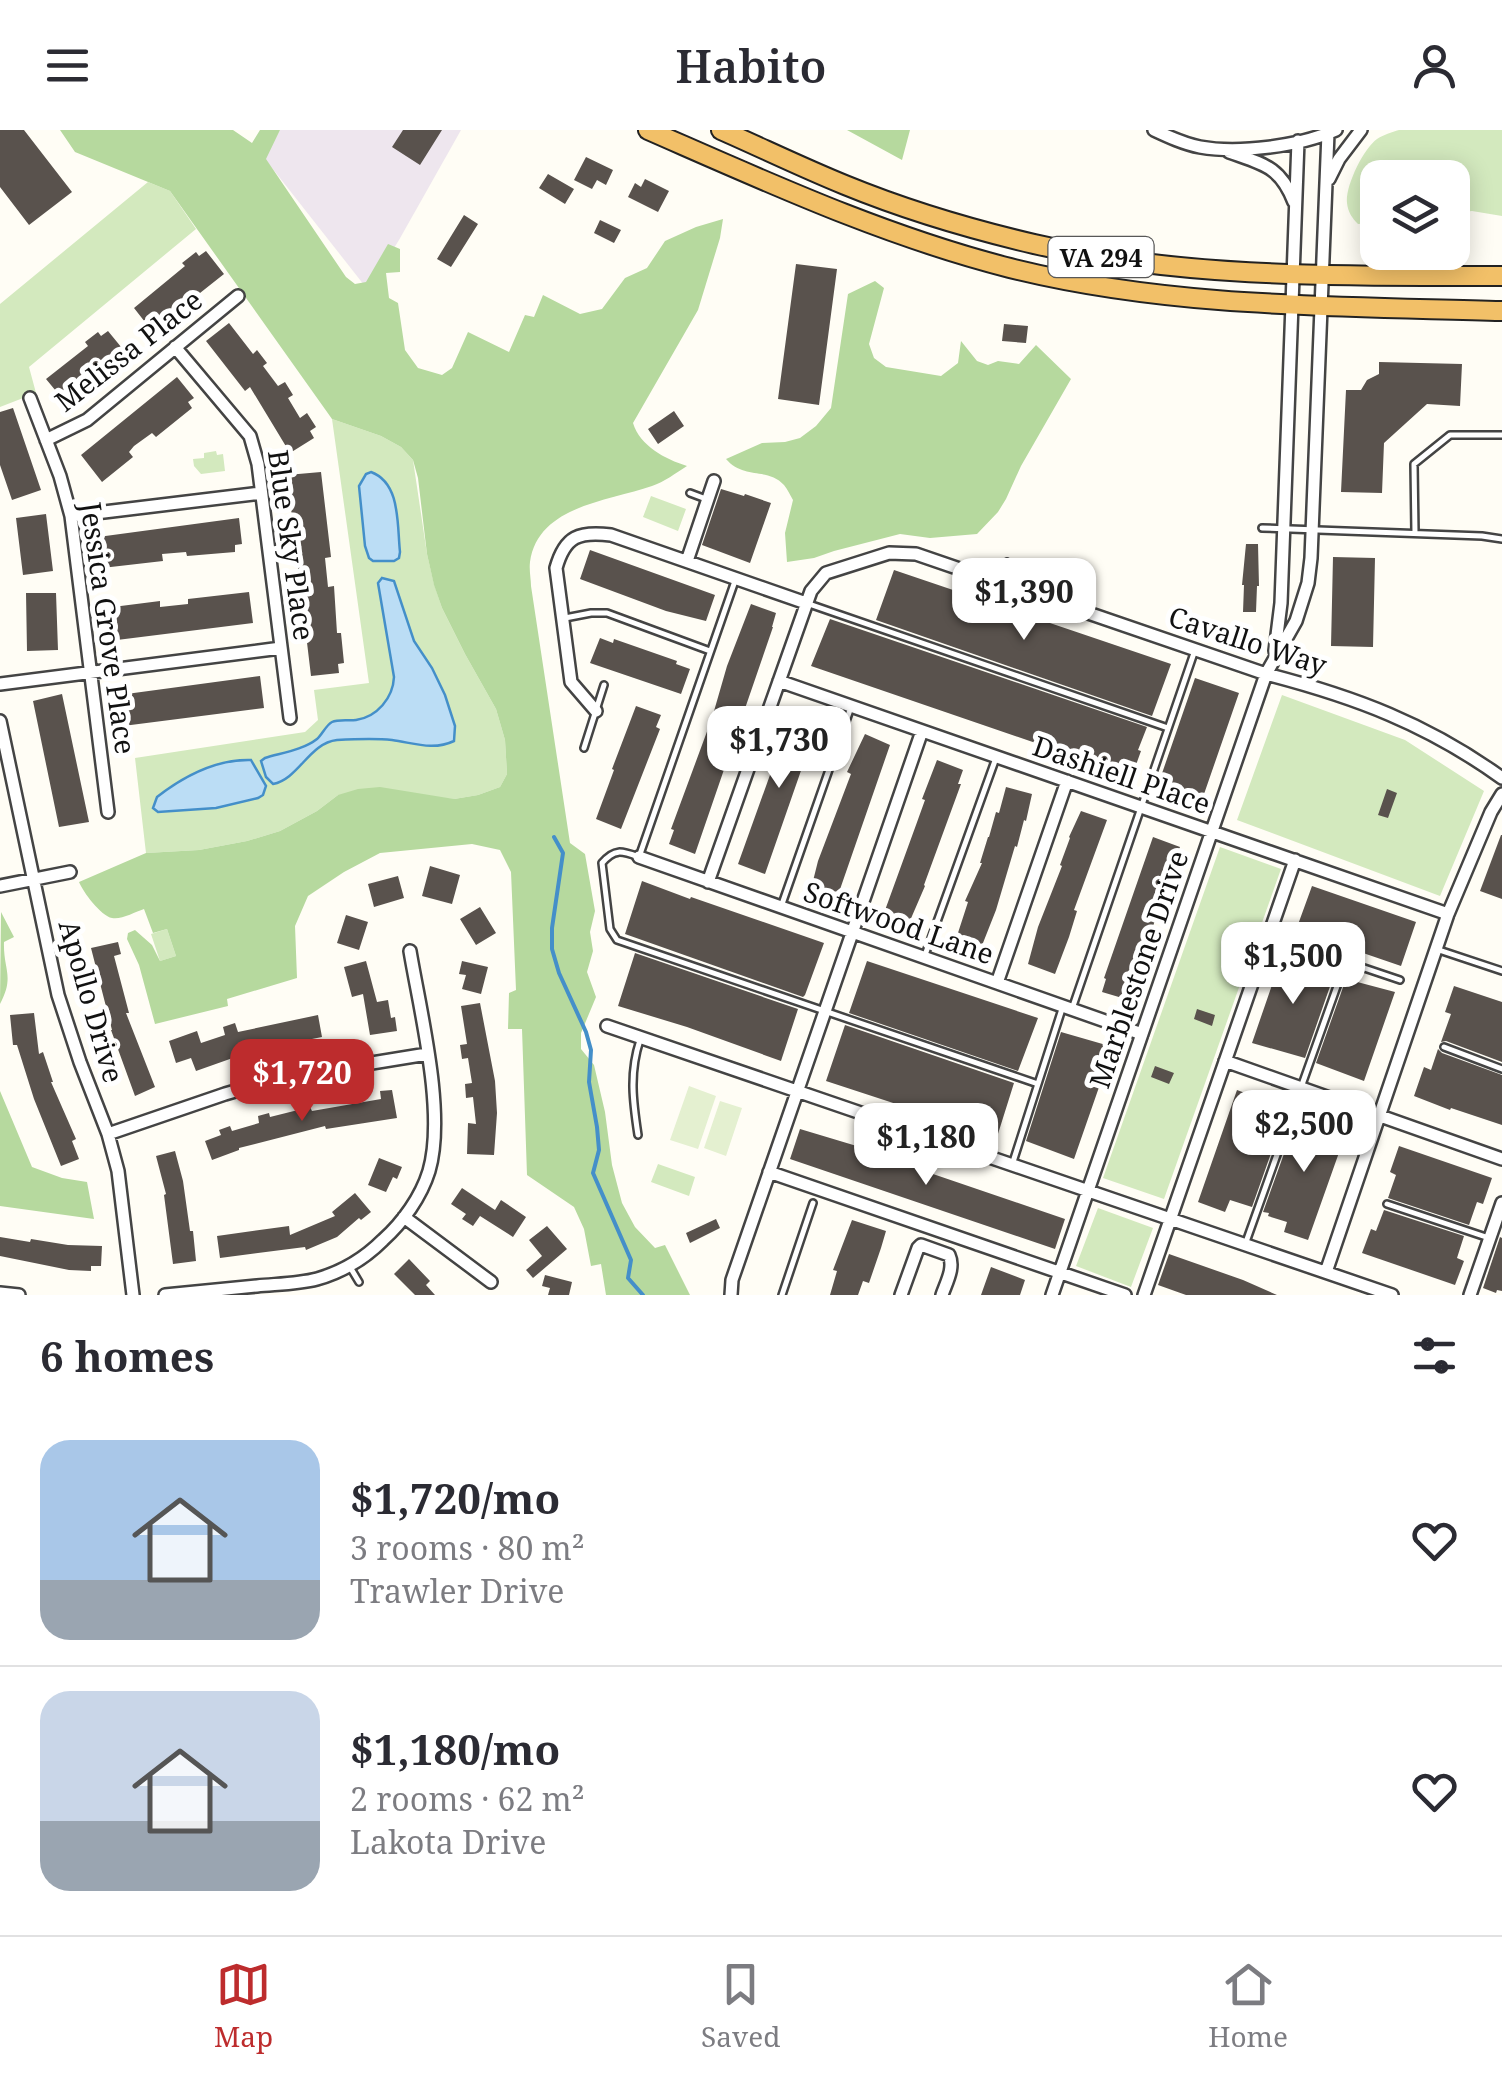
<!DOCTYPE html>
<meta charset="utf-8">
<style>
body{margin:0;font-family:"Noto Serif",serif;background:#f2f2f3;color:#2b2b33;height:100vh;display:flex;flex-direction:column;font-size:38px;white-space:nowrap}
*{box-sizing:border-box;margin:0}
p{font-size:32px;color:#7c7c81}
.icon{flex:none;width:55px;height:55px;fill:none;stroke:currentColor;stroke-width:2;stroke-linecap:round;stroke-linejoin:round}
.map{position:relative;height:1165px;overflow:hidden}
.drawer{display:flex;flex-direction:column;background:#fff;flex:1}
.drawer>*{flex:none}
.controls{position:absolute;left:1360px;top:30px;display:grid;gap:20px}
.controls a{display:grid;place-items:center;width:110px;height:110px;border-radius:20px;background:#fff;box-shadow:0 5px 25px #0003;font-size:50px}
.price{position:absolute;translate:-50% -85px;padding:0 22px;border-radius:20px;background:#fff;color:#222;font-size:32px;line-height:65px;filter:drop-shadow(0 2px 5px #0008)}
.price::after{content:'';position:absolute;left:50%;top:60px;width:30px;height:22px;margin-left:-15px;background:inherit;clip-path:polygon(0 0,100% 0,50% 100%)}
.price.active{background:#bd2c2d;color:#fff}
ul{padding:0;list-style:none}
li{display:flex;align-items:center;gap:30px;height:250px;padding:0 40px}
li+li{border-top:2px solid #e1e1e2}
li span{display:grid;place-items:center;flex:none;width:280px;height:200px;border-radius:30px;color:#555}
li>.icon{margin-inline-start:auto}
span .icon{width:120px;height:120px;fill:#fffc;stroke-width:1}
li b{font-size:42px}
h2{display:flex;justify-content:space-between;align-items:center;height:120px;padding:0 40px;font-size:42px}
header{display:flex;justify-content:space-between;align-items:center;height:130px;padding:0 40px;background:#fff;font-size:45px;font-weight:600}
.tab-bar{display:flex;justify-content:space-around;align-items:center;height:140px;border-top:2px solid #e1e1e2;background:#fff;font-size:28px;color:#7c7c81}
.tab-bar a{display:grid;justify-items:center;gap:5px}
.tab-bar .active{color:#bd2c2d}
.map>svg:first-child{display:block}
.industrial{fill:#eee6ee}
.green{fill:#d3e9be}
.forest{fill:#b6d99e}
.pitch{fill:#e4f0d0}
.water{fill:#bbddf5;stroke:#448fc9;stroke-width:2.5}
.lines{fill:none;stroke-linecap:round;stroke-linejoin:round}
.stream{stroke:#448fc9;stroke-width:4}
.building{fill:#59524d}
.service-casing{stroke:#444;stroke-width:10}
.minor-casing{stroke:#444;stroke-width:16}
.trunk-casing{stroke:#222;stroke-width:22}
.service{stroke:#fff;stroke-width:5}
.minor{stroke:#fff;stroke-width:11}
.trunk{stroke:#f2c068;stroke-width:18}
.labels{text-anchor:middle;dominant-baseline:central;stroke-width:10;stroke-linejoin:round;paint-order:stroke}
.shield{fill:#fff;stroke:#585858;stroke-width:2.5}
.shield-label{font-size:25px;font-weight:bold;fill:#111}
.street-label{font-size:28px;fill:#111;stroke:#fff}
</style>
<header><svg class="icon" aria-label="menu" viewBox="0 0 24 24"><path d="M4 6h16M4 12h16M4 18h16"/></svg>Habito<svg class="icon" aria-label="person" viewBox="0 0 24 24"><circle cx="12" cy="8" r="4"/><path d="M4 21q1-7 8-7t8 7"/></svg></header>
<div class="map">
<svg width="1502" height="1165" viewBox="0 0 1502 1165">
<rect width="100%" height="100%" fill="#fffdf5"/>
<path class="industrial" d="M280,0H461L399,110L368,160L265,29Z"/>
<path class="green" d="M1399,0H1502V86L1472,81L1453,83L1452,48H1378L1377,93L1358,94C1352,88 1348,82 1347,73C1345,57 1363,19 1377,9C1383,5 1392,2 1399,0Z
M148,52L170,61L196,99L29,237L36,263L0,277V174Z
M332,289L381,306L401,317L413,330L427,424L434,454L442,478L465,524L496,579L505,610L507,644L500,657L478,665L454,669L338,665L317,681L280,701L247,711L199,720L146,723L135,628L305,602L318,590L314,560L369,553Z
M216,321L217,325L223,324L225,341L201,344L194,336L193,329L204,328V323Z
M651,366L686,379L678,401L643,387Z
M1282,565L1405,610L1484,661L1440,766L1237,690Z
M1220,717L1281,739L1164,1069L1103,1048Z
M167,799L176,826L160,831L151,804Z
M658,1034L695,1047L689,1066L651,1052Z
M1098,1078L1153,1098L1131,1157L1076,1136Z"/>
<path class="forest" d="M60,0H233L252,13L260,0H280L266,29L346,147L355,154L366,152L388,114L400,119V142L386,143L389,168L398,173L405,220L418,238L442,245L452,238L468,202L509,222L525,185L534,187L543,165L580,184L602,179L625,148L647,138L665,111L696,97L723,89L720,108L698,180L633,293C640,316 665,329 687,336C676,343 664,352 652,356C610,371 538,375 530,432C529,440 531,449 531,456L570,713L585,724L595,781L590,802L593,821L587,842L596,867L581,903V919L594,935L605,982L612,1035L622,1073L635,1097L655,1118L665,1115L690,1165H606L601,1134L591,1136L584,1099L574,1077L527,1045L522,899H508L509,863L516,860L511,742L500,720L472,714L380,723L344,742L308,766L295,796L297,848L227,869L228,876L155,894L139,835L127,809L128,803L135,800L152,815L160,831L176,826L167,799L153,803L144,779C135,782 121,790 112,788C101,786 83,762 79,752L146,723L199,720L247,711L280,701L317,681L338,665L358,659L380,657L454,669L478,665L500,657L507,644L505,610L496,579L465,524L442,478L434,455L427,424L418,348L413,330L401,317L381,306L332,289L170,61L75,22Z
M847,0H910L902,30Z
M875,151L884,158L869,214L874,228L886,237L941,246L958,233L961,211L977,231L988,235L998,231L1019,234L1036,215L1071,249L1021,336L1006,369L998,382L977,404L930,408L900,404L834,421L814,428L787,432L785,403L793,370C790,365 788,360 784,355C768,337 744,350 726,329L762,313L785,312L800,308L816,296L831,278L848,164Z
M1,782L14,807L4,812C3,840 15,846 0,874Z
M0,961L32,1037L62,1048L87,1052L94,1089L0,1076Z"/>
<path class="pitch" d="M689,956L716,966L698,1019L670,1010Z
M720,971L742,978L726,1026L704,1018Z"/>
<path class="water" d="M371,342C401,353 397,395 400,422L399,428L394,431H373L369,428L365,416L359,356L366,344Z
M382,448L394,451L414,511L432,538L445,565L455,596L454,611C433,621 414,613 392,610C374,608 355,609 337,610C309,613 299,649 273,654L266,647L261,631L265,628C281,623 303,620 317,609C322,605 326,595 332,592C338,589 349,591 356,590C377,587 393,568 394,547L378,453Z
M251,630L266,656L263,665L258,668L216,678L158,682L153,678L157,667C184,646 217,629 251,630Z"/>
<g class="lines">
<path class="stream" d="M554,707L563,723L552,798V819L559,843L586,902L591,920L589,952L597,997L599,1020L593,1043L631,1130L628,1148L643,1165"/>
</g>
<path class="building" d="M0,0H24L72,62L29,95L0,57Z
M403,0H442L420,35L392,17Z
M586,27L613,40L606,55L597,50L592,59L574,50Z
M548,44L574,59L565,74L539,58Z
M645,49L669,61L658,82L628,67L635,53L641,57Z
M464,85L478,94L451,137L437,129Z
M600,90L621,100L614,113L594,103Z
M206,121L224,144L152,201L134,178L185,136L182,133L196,122L199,126Z
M796,134L837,139L819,275L778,269Z
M229,193L253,224L257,220L267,233L263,236L278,256L285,252L293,265L288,268L300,288L307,283L316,297L310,301L314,308L290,323L250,257L245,261L206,211Z
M1004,194L1028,196L1026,213L1002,211Z
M108,201L126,223L65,272L46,249L88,216L85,212L98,202L101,206Z
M1379,232L1462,234L1460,276L1427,274L1384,313L1382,363L1341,362L1346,260H1361L1367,250L1379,244Z
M177,247L194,268L188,272L192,278L156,307L152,303L134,316L129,322L133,327L102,352L81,325Z
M13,278L41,360L12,370L0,335V282Z
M674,281L684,296L658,314L648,299Z
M321,342L331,427L325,428L328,457L334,456L337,503H341L344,533L338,534L339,543L311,546L287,345Z
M721,359L744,366L745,364L771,373L750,433L702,415Z
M46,384L53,441L23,445L16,388Z
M239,388L242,414L235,415V422L187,426L186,422L162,424L163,431L102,438L98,407Z
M1246,414H1258L1259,456H1257L1256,482H1243L1244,455H1242Z
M590,420L715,465L706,491L666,481L580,449Z
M1333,427L1375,428L1373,517L1331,516Z
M894,440L1171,534L1152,586L876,490Z
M249,462L253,493L109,511L105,478L160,471V477L188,474V469Z
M26,463H56L58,520L27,521Z
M751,474L776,483L772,497H773L695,724L669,714L674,700L671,699L712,588L727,536Z
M830,489L1147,597L1138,620L1141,621L1132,646L811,536Z
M600,508L613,513L614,509L677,531L676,534L690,539L681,564L590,533Z
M260,546L264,578L123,596L119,565Z
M1195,548L1239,563L1203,667L1159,652Z
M62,564L89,692L59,697L33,571Z
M636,576L661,585L656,597L660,599L621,699L596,689L614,640L612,639Z
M794,580L819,589L765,744L738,734L775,631L773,630L786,593L788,594Z
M865,604L890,615L837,768L811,759L818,731L851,644L847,642Z
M937,630L963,640L958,654H961L924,755L925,756L909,793L884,783L916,695L925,670L922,669Z
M1006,657L1032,664L1026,691L1024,690L1017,717L1015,716L996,780L981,818L956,809L968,772L965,771L982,733H980L988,707H989L996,682L999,683Z
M1387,659L1397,663L1388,688L1378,685Z
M1081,681L1107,690L1074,780L1077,781L1069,807L1055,844L1028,834L1038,797L1062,736L1060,735L1070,708L1069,707Z
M1501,705H1502V769L1480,761Z
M1153,707L1180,717L1175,730L1178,731L1158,781L1129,870L1102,862L1106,849L1104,848Z
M430,736L460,745L452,774L422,766Z
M398,746L404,768L374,777L368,754Z
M642,751L690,769L691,767L824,813L805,865L803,867L625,804Z
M1312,756L1416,792L1401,836L1296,800Z
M480,777L496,803L476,815L460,789Z
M346,785L368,792L359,820L337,813Z
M118,812L121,824L114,826L129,883H126L155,957L135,966L111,900H112L91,818Z
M635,823L798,879L781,931L687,897L618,876Z
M1283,823L1308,831L1307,834L1334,845L1305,928L1252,913Z
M366,831L377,872L388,870L391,888L395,887L397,901L370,905L363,864L352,867L344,837Z
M462,831L488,837L481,864L462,859L466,845L459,844Z
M867,831L1038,888L1018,941L849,883Z
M1346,849L1395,862L1364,951L1316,933Z
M1454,856L1502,872V932L1446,911L1441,912L1451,884L1445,882Z
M480,873L495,951L497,983L494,1025L467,1024L468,993L476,994L473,967L466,968L465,954L472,953L468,928L462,929L460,915L467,914L461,876Z
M1197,879L1215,885L1212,896L1194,889Z
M34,883L39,924L43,922L53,952H51L76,1009L72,1011L79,1029L61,1036L34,969L17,915H13L10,885Z
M318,885L322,907L292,913V910L243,922L244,924L196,941L191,928L176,933L169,911L197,901L201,913L225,905L223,897L235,893L238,902Z
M845,895L1014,953L997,1007L826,951Z
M1061,902L1113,917L1074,1029L1026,1011Z
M1438,919L1442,923L1502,945V995L1451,978L1450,980L1414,966L1424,937L1431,940Z
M1155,936L1174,943L1169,954L1151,947Z
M392,960L397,988L326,999L325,996L239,1018V1020L212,1030L205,1011L221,1005L219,1000L230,996L232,1001L259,993L258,986L269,983L270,987L310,977L312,981L381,969L380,961Z
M1237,960L1264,970L1263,973L1286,981L1252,1077L1230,1070L1225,1082L1198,1072Z
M1298,985L1347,1000L1308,1110L1284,1102L1287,1092L1268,1086L1269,1083L1263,1082Z
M800,999L890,1026L889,1029L1065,1089L1055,1119L790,1029Z
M1399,1016L1492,1048L1483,1074L1477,1072L1469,1095L1388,1068L1396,1045L1390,1042Z
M175,1021L183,1051L190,1101H193L196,1131L173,1134L164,1065L166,1064L156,1026Z
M379,1028L402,1037L397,1049L393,1047L386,1062L368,1055Z
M462,1058L495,1080L501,1070L526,1087L513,1107L480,1086L473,1096L462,1089L466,1084L451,1074Z
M355,1063L371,1082L361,1090L359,1088L337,1107L306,1120L305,1117L220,1128L217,1106L289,1096L290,1105L335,1086L332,1082Z
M1384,1080L1464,1106L1457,1128L1464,1131L1455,1155L1362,1123L1371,1099L1376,1101Z
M716,1089L720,1098L690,1113L686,1103Z
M852,1090L886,1101L881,1118L869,1153L863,1151L858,1165H830L837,1141L833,1140Z
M547,1096L567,1119L533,1148L526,1140L542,1126L529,1110Z
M0,1107L30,1112L31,1109L68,1115L102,1116L101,1136H91V1141L69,1140L0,1126Z
M1500,1107L1502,1108V1161L1497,1160L1496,1163L1483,1158Z
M1169,1124L1243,1150L1277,1165H1186L1158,1155Z
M409,1129L430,1151L426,1155L435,1165H415L394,1144Z
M991,1137L1025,1150L1020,1165H981Z
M545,1145L572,1152L569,1165H548L550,1158L542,1156Z"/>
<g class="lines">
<g class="service-casing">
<path id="service" d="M690,363L706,369
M1262,398L1482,406L1502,409
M1415,403L1414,334L1450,305H1502
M735,451L639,727C622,721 615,718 602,733L610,799L617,810L1038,954
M1001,453L1007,432
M809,474L1168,598
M565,488L591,483H607L710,521
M584,618L604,555
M782,774L851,577
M1293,814L1400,850
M1439,820L1502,841
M925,825L996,628
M1073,876L1194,523
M1444,917L1502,939
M638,1005C633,972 629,943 640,910
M1012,1035L1062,879
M1387,1074L1489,1108
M1246,1112L1346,831
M350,1137L359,1152
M782,1165L813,1073"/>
</g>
<g class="minor-casing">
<path id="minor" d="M1154,0C1169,7 1184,14 1200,17C1239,24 1300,16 1336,0
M1229,22C1263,34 1280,36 1294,72
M1329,49L1339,29L1361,0
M175,217L250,306L258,334L290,588
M30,268L60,346L71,386L108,682
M46,310L87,290L238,166
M71,386L261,363
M687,431L714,351
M1275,521L1281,473L1298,11
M779,551L1448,784
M0,554L281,518
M596,581L571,552L556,438C565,406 579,401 611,405L806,473
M0,591L58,865L80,932L108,1004L118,1041L133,1165
M639,727L1142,904
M708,752L811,461L826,443L889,423L916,424L1266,544C1355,567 1427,594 1502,648
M0,756L70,742
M997,853L1067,651
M607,896L1392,1165
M1225,931L1502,1029
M108,1004L225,964L280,948L427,924
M769,1042L1125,1165
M404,1087L491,1152
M1326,1142L1448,784L1491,682L1502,664
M0,1163L19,1165
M165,1165C195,1162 226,1159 257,1156C277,1154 298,1154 317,1149C342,1142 365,1128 383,1110C403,1092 421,1067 429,1041C446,983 420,881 410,821
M731,1165L732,1150L922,601
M901,1165L918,1118L921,1115L949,1125C955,1138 946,1153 942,1165
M1052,1165L1266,544L1296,491L1308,453L1311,428L1328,3
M1144,1165L1295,730
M1470,1165L1502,1073"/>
</g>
<g class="trunk-casing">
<path id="trunk" d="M648,0C767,52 884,106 1010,138C1170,178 1338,176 1502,181
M721,0C762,18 803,38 845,55C906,80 970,99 1034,114C1187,149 1345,146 1502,146"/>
</g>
<use href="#service" class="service"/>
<use href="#minor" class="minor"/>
<use href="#trunk" class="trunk"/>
</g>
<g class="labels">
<rect class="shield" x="1048.5" y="107" width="105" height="40" rx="8"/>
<g class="shield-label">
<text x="1101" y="127">VA 294</text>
</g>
<g class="street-label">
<text transform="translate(128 220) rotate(-38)">Melissa Place</text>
<text transform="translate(292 415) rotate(82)">Blue Sky Place</text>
<text transform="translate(109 498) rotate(82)">Jessica Grove Place</text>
<text transform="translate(1248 510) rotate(18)">Cavallo Way</text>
<text transform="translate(1122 644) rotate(19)">Dashiell Place</text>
<text transform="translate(899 792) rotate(19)">Softwood Lane</text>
<text transform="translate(1138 839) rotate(-71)">Marblestone Drive</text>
<text transform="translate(92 871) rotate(74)">Apollo Drive</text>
</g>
</g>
</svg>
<div class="controls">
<a><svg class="icon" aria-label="layers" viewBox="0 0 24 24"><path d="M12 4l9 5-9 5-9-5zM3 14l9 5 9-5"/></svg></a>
</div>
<b class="price" style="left:1024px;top:513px">$1,390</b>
<b class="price" style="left:779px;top:661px">$1,730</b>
<b class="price" style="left:1293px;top:877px">$1,500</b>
<b class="price active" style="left:302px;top:994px">$1,720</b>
<b class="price" style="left:1304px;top:1045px">$2,500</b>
<b class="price" style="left:926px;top:1058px">$1,180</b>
</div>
<section class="drawer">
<h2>6 homes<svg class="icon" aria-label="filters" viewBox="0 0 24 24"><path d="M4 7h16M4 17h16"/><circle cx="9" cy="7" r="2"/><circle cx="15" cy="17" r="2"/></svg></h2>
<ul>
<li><span style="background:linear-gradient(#a9c7e8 70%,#9aa5b1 0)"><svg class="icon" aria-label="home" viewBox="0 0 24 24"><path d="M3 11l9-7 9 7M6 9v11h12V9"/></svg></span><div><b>$1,720/mo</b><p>3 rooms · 80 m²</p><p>Trawler Drive</p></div><svg class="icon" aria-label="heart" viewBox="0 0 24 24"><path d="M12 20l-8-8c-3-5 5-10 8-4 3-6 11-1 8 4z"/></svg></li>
<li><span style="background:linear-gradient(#c9d6e8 65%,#9aa5b1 0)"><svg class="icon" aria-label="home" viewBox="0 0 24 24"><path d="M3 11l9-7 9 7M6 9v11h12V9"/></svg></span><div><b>$1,180/mo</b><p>2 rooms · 62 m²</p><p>Lakota Drive</p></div><svg class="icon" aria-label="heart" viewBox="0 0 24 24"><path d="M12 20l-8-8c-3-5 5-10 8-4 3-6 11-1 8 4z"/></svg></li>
</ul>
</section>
<nav class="tab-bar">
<a class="active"><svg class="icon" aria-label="map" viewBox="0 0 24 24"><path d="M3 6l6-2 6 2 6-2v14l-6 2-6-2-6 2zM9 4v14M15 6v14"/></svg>Map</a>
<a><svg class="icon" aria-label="saved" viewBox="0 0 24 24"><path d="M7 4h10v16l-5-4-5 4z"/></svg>Saved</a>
<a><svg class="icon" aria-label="home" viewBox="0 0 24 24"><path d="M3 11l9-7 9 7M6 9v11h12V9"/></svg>Home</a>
</nav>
